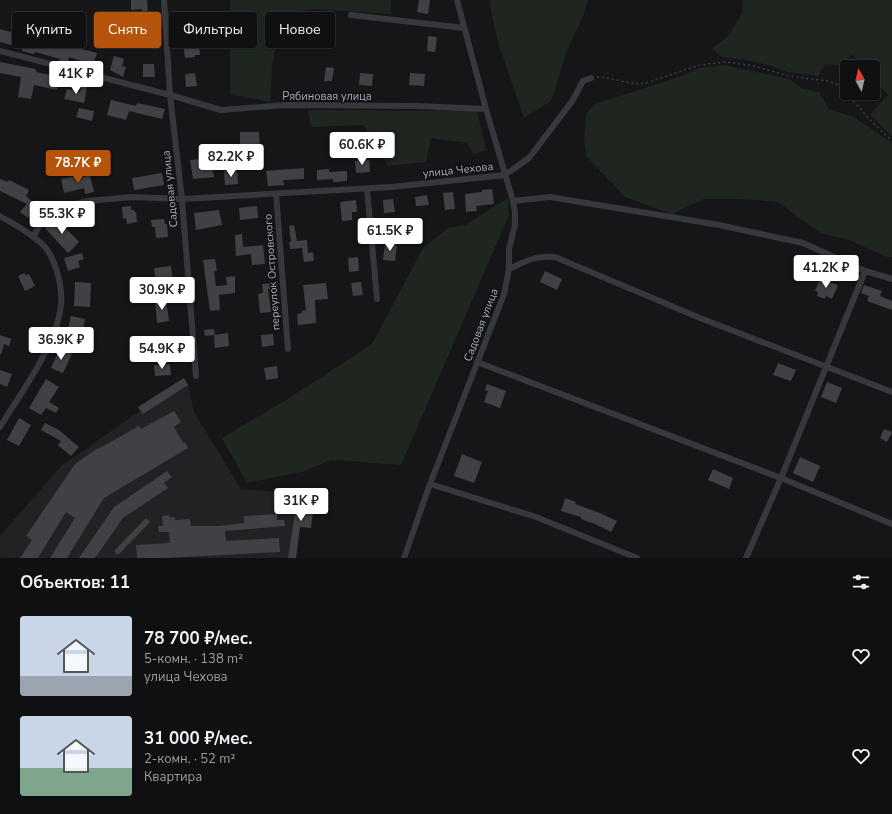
<!DOCTYPE html>
<html lang="ru">
<meta charset="utf-8">
<style>
body{margin:0;font-family:"Nunito Sans",sans-serif;background:#1e1e20;color:#f1f3f6;height:100vh;display:flex;flex-direction:column;font-size:15px;white-space:nowrap}
*{box-sizing:border-box;margin:0}
p{font-size:13px;color:#9c9d9f}
.icon{flex:none;width:22px;height:22px;fill:none;stroke:currentColor;stroke-width:2;stroke-linecap:round;stroke-linejoin:round}
.map{position:relative;height:558px;overflow:hidden}
.sheet{display:flex;flex-direction:column;background:#101012;flex:1}
.sheet>*{flex:none}
.hud{position:absolute;left:12px;top:12px;width:400px;height:36px;display:flex;gap:8px}
.needle{width:26px;rotate:352deg}
.tools{position:absolute;left:840px;top:60px;display:grid;gap:8px}
.tools a{display:grid;place-items:center;width:40px;height:40px;border-radius:4px;background:#101012;box-shadow:0 1px 3px #0004,0 0 0 1px #303032;font-size:20px}
.price{position:absolute;translate:-50% -34px;padding:0 9px;border-radius:4px;background:#fff;color:#222;font-size:13px;line-height:26px;filter:drop-shadow(0 1px 2px #0008)}
.price::after{content:'';position:absolute;left:50%;top:24px;width:12px;height:9px;margin-left:-6px;background:inherit;clip-path:polygon(0 0,100% 0,50% 100%)}
.price.on{background:#b45309;color:#fff}
ul{padding:0;list-style:none}
li{display:flex;align-items:center;gap:12px;height:100px;padding:0 20px}
li span{display:grid;place-items:center;flex:none;width:112px;height:80px;border-radius:4px;color:#555}
li>.icon{margin-inline-start:auto}
span .icon{width:48px;height:48px;fill:#fffc;stroke-width:1}
li b{font-size:17px}
h2{display:flex;justify-content:space-between;align-items:center;height:48px;padding:0 20px;font-size:17px}
.tag{padding:0 14px;border-radius:4px;background:#101012;box-shadow:0 1px 3px #0004,0 0 0 1px #303032;font-size:14px;line-height:36px}
.tag.on{background:#b45309;color:#fff}
.map>svg:first-child{display:block}
.built{fill:#222225}
.green{fill:#1e261f}
.building{fill:#404145}
.lines{fill:none;stroke-linecap:round;stroke-linejoin:round}
.path{stroke:#3d3f44;stroke-width:1.5;stroke-dasharray:2 3;stroke-linecap:butt}
.minor{stroke:#37383d;stroke-width:6}
.labels{text-anchor:middle;dominant-baseline:central;stroke-width:3;stroke-linejoin:round;paint-order:stroke}
.street-label{font-size:11px;fill:#a8adb8;stroke:#111113}
</style>
<div class="map">
<svg width="892" height="558" viewBox="0 0 892 558">
<rect width="100%" height="100%" fill="#161618"/>
<path class="built" d="M184,378L188,385L194,412L241,489L315,494L300,527L296,558H2L0,557V536L61,466L140,411L138,407Z"/>
<path class="green" d="M230,0H391V14L312,9L280,15L272,67L270,102L230,94Z
M489,0H588L584,14L567,51L551,101L524,118L497,39Z
M743,0H892V137L870,114L889,95L882,89L873,78V67H864L852,54L841,66L826,64L818,76L787,72L768,65L741,59L722,57L712,49L729,35L742,13Z
M725,65L789,79L803,89L819,92L829,109L854,117L892,143V257H887L849,240L820,233L778,202L742,199H704L672,214L625,197L586,156L584,140L586,114L595,104L679,77L700,68Z
M308,110L477,111L486,150L474,154L467,143L431,138L426,162L388,166L364,125L311,127Z
M508,198L509,215L401,465L331,460L302,472L247,483L222,438L286,400L372,344L423,248L448,228L465,225Z"/>
<path class="building" d="M131,0H147L148,14H152L153,29H143L142,9L131,10Z
M419,0H430L428,14L417,12Z
M195,15V19H199L200,32L184,33V29H178L177,16Z
M29,17L44,22L39,38L97,53L93,65L69,57L67,64L59,62L60,59L35,52L34,54L22,51V48L0,42V29L24,36Z
M313,29L325,30L324,42L312,41Z
M428,36L437,37L435,52L427,51Z
M199,42L200,55H195V57L185,58L183,43Z
M114,56L124,59L122,66L126,67L123,77L110,70Z
M0,62L36,69V72L60,77L57,90L34,85L31,99L18,97L21,77L0,73Z
M143,64H154L155,77H143Z
M326,67L334,68L332,81H324Z
M195,73L197,86L186,87L185,74Z
M360,73L373,74L372,86L359,85Z
M410,73L425,74L424,86L409,85Z
M82,86L87,87L84,103L64,99L67,89L80,92Z
M111,100L136,106L137,103L165,109L162,119L129,111L126,120L107,115Z
M79,108L94,111L92,121L76,117Z
M240,132H259L260,147H240Z
M211,158L214,177L193,179L190,160Z
M369,160L370,172L356,173L355,161Z
M304,168V179L283,180L284,185L268,186L266,171Z
M329,169V172L347,171V181L333,182V179L317,180V170Z
M224,171H237L238,184L225,185Z
M162,173L164,185L134,190L132,178Z
M90,175L94,192L85,194L84,188L64,193L61,179L76,176V179Z
M0,179L8,182L9,180L29,190L26,196L39,208L38,209L37,208L28,218L20,212L27,204L0,191Z
M492,189L494,204L476,206L477,211L466,212L465,194L482,192V190Z
M453,192L455,209L445,210L443,193Z
M427,195L429,205L416,206L415,197Z
M393,199L395,212L384,213L383,200Z
M356,200L357,212H352V220L342,221L340,202Z
M131,206V210H134L135,212H136L137,222L127,224L126,218L123,219L122,207Z
M257,206L258,218L240,220L239,208Z
M219,210L222,225L196,230L194,213Z
M56,218L79,242L68,253L45,228Z
M164,219L165,224H167L168,237L156,238L155,227H152L151,220Z
M294,225L297,241L307,240L308,253L313,252L314,261L304,262L302,248L290,249L289,242H291L289,226Z
M242,234L243,247L263,245L265,264L252,265L251,254L236,256L235,235Z
M385,244L397,245L395,261L383,260Z
M82,253L84,259L78,261L80,267L68,271L64,258Z
M358,257L359,271L349,272L348,258Z
M215,259L217,271H214L216,286L227,285L226,277L235,276V293L219,295L220,310L210,311L203,260Z
M171,266L173,282L156,284L154,268Z
M545,271L562,279L557,290L540,282Z
M24,273L26,275L29,274L35,286L25,291L18,276Z
M820,279L838,285L832,299L826,296L825,299L817,296L818,292L815,291Z
M75,282L91,283L90,307L74,306Z
M361,282L363,295L353,296L351,283Z
M275,283V288L268,289L271,312L260,313L258,294L263,293L262,284Z
M326,283L328,299L315,300L316,323L298,325L297,314L302,313V311L306,310L303,285Z
M864,285L882,291L880,296L892,301V310L867,301L869,296L861,293Z
M166,299L169,321L157,323L155,300Z
M71,316L85,319L82,335L67,333Z
M214,329L215,335L228,333L229,346L215,348L214,335L205,336L204,330Z
M273,334L274,345L262,347L261,335Z
M0,335L11,339L9,346L4,344L1,355L0,354Z
M173,337L175,353L159,355L157,338Z
M60,348L72,354L63,373L51,368Z
M778,363L796,370L791,381L773,375Z
M170,364L171,375L155,376L154,365Z
M277,366L278,378L266,380L264,368Z
M0,370L12,374L7,387L0,384Z
M184,378L188,385L143,414L138,407Z
M46,379L59,387L49,402L59,408L56,413L46,408L41,415L29,408Z
M827,382L842,388L836,403L821,397Z
M487,384L506,391L500,408L484,402L488,391L485,390Z
M174,411L181,422L174,427L183,443L185,442L188,448L104,498L67,558H50L75,518L66,512L38,558H20L32,540L26,536L75,464L98,448V449L139,426L141,429Z
M19,418L31,425L19,446L7,440Z
M45,423L59,430L79,447L71,456L58,445L61,441L41,430Z
M884,429L892,432L887,442L880,438Z
M462,454L482,462L474,483L454,476Z
M800,457L820,466L813,482L793,473Z
M713,469L733,478L729,489L708,480Z
M167,471L172,477L164,483L168,488L123,518L95,558H79L114,507Z
M307,494H315L311,528L300,527L296,558H288L297,500L306,501Z
M565,498L576,502L575,504L600,513L617,521L611,532L595,524L581,519V517L561,511Z
M277,514V520H284L285,526L225,531L226,541L279,538L280,552L163,558H137L136,545L170,543L169,532H159L158,526H163L162,516L169,515V517H175V520L190,519L191,526H218L244,523V516Z
M146,518L150,522L118,555L114,551Z"/>
<g class="lines">
<path class="path" d="M597,77H602L636,84L646,83L700,65L727,62L754,66L789,76L828,81L838,85L844,90L870,120L892,141"/>
<path class="minor" d="M164,0L170,95L182,199L196,376
M351,15L464,28
M0,51L170,95L221,110L286,105L417,106L486,109
M367,189L377,299
M276,194L288,349
M513,201L550,197L719,225L803,243L865,271L892,279
M0,216C16,225 32,234 45,247C50,253 54,262 56,269C60,280 62,292 61,305C57,344 21,393 0,427
M33,237L44,217L62,208L87,201L133,197L182,199L391,187L505,175L529,158L573,100L583,81L591,78
M509,269C526,261 536,255 555,257L700,318L892,392
M477,362L781,478L892,524
M430,484L536,517L637,558
M404,558L430,484L504,294L509,269V249L515,225V213L513,201L486,109L457,0
M746,558L781,478L865,271"/>
</g>
<g class="labels">
<g class="street-label">
<text x="327" y="96">Рябиновая улица</text>
<text transform="translate(458 170) rotate(-6)">улица Чехова</text>
<text transform="translate(170 189) rotate(-96)">Садовая улица</text>
<text transform="translate(272 272) rotate(-94)">переулок Островского</text>
<text transform="translate(481 325) rotate(-69)">Садовая улица</text>
</g>
</g>
</svg>
<div class="tools">
<a><svg class="needle" viewBox="-14 -14 28 28"><path d="M0-13l5 13h-10z" fill="#e53935"/><path d="M0 13l5-13h-10z" fill="#9c9d9f"/></svg></a>
</div>
<b class="price" style="left:76px;top:95px">41K ₽</b>
<b class="price" style="left:362px;top:166px">60.6K ₽</b>
<b class="price" style="left:231px;top:178px">82.2K ₽</b>
<b class="price on" style="left:78px;top:184px">78.7K ₽</b>
<b class="price" style="left:62px;top:235px">55.3K ₽</b>
<b class="price" style="left:390px;top:252px">61.5K ₽</b>
<b class="price" style="left:826px;top:289px">41.2K ₽</b>
<b class="price" style="left:162px;top:311px">30.9K ₽</b>
<b class="price" style="left:61px;top:361px">36.9K ₽</b>
<b class="price" style="left:162px;top:370px">54.9K ₽</b>
<b class="price" style="left:301px;top:522px">31K ₽</b>
<div class="hud">
<a class="tag">Купить</a>
<a class="tag on">Снять</a>
<a class="tag">Фильтры</a>
<a class="tag">Новое</a>
</div>
</div>
<section class="sheet">
<h2>Объектов: 11<svg class="icon" aria-label="filters" viewBox="0 0 24 24"><path d="M4 7h16M4 17h16"/><circle cx="9" cy="7" r="2"/><circle cx="15" cy="17" r="2"/></svg></h2>
<ul>
<li><span style="background:linear-gradient(#c9d6e8 75%,#9aa5b1 0)"><svg class="icon" aria-label="home" viewBox="0 0 24 24"><path d="M3 11l9-7 9 7M6 9v11h12V9"/></svg></span><div><b>78 700 ₽/мес.</b><p>5-комн. · 138 m²</p><p>улица Чехова</p></div><svg class="icon" aria-label="heart" viewBox="0 0 24 24"><path d="M12 20l-8-8c-3-5 5-10 8-4 3-6 11-1 8 4z"/></svg></li>
<li><span style="background:linear-gradient(#c9d6e8 65%,#7fa58c 0)"><svg class="icon" aria-label="home" viewBox="0 0 24 24"><path d="M3 11l9-7 9 7M6 9v11h12V9"/></svg></span><div><b>31 000 ₽/мес.</b><p>2-комн. · 52 m²</p><p>Квартира</p></div><svg class="icon" aria-label="heart" viewBox="0 0 24 24"><path d="M12 20l-8-8c-3-5 5-10 8-4 3-6 11-1 8 4z"/></svg></li>
</ul>
</section>
